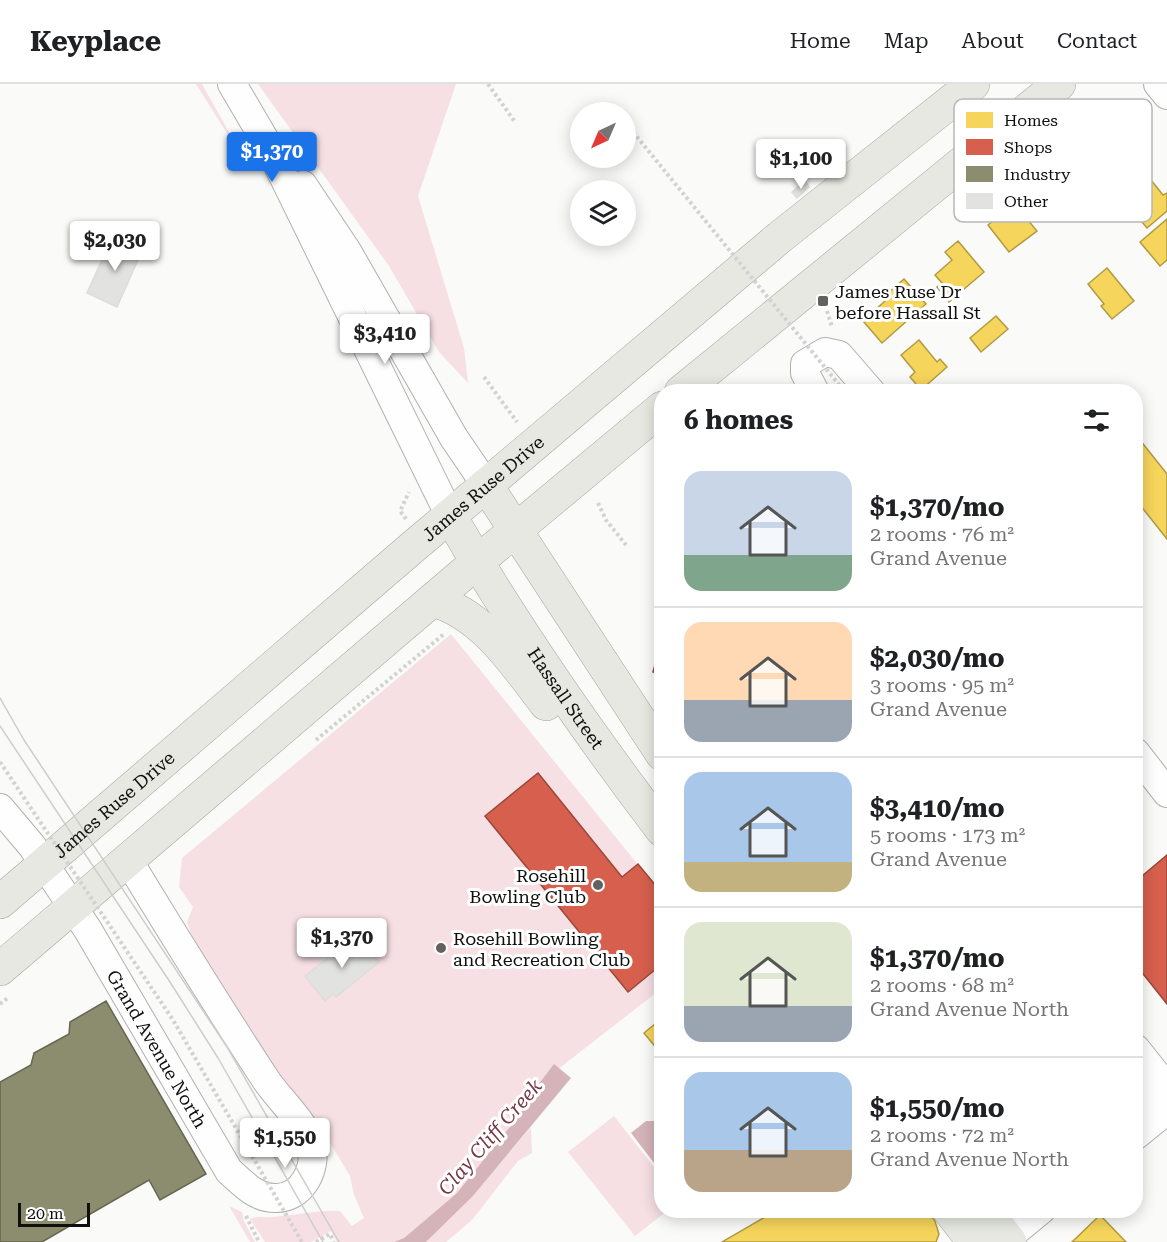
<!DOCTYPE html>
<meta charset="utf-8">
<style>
body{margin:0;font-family:"Roboto Serif",serif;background:#f6f6f6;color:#202124;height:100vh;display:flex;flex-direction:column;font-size:22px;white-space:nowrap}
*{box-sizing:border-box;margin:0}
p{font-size:20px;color:#757577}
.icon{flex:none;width:33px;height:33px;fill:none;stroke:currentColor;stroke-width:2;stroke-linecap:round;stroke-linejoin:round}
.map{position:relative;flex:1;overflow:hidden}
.panel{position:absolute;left:654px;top:300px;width:489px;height:834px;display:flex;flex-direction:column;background:#fff;border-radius:24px;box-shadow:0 3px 15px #0003}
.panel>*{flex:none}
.needle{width:39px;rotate:224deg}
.controls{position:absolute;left:570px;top:18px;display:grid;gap:12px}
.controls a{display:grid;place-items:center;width:66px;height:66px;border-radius:50%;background:#fff;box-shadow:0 3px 15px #0003;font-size:30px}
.scale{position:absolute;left:18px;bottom:15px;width:72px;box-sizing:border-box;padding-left:6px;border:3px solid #0f0f0e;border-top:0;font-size:16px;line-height:21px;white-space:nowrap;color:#0f0f0e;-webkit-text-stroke:4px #fff;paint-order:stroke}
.price{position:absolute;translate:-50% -51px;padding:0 14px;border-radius:6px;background:#fff;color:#222;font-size:20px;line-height:39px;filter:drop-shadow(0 2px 3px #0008)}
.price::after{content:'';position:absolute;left:50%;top:36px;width:18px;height:14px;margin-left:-9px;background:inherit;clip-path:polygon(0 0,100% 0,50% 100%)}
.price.on{background:#1a73e8;color:#fff}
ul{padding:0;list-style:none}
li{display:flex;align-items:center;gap:18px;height:150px;padding:0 30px}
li+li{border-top:2px solid #e0e0e0}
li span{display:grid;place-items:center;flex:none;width:168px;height:120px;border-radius:18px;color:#555}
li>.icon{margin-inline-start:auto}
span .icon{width:72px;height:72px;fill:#fffc;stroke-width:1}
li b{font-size:26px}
h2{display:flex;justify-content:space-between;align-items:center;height:72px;padding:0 30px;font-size:26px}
header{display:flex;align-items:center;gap:36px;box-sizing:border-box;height:84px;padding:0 30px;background:#fff;border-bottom:2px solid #e0e0e0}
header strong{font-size:28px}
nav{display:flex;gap:33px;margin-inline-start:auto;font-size:21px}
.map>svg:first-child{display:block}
.green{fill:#f6e0e4}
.water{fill:#d4b3b9}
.homes{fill:#f6d55c;stroke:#b19a45;stroke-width:1.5}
.shops{fill:#d6604d;stroke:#9a483a;stroke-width:1.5}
.industry{fill:#8c8c6e;stroke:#666651;stroke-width:1.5}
.building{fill:#e2e3e1;stroke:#dcdddb;stroke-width:1.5}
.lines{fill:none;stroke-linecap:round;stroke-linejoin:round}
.minor-casing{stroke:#b0b1af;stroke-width:30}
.major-casing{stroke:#a3a89c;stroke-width:34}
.path{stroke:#d2d2d2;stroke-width:4;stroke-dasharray:3 3;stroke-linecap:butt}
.minor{stroke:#fefefe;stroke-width:28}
.major{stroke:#e6e8e1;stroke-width:33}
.tram{stroke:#cdcdcc;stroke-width:1.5}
.path-bridge{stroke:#d2d2d2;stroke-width:4;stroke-dasharray:3 3;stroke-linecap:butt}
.poi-dot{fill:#616260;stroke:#fff;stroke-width:2}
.labels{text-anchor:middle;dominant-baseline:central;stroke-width:6;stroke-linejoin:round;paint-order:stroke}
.poi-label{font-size:18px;fill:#0f0f0e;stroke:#fff;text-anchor:start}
.street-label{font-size:18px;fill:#0f0f0e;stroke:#fff}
.water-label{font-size:20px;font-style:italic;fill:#763848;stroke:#fff}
.key{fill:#fff;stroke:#b7b7b7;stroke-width:1.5}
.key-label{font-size:16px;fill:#0f0f0e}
</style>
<header>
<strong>Keyplace</strong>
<nav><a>Home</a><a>Map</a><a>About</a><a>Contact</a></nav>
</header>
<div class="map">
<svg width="1167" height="1158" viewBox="0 0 1167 1158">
<rect width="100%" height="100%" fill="#fafbf9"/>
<path class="green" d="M196,0H202L253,91Z
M258,0H456L418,112L464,264L468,299L439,268L389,182Z
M451,550L661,809V905L516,1018L524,1020L517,1034L457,1109L404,1154L394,1158H337L331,1147L311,1158H265L250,1135C258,1131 264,1134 273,1133C296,1131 317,1126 340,1127L352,1142L364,1134L354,1111L350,1092L327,1054L277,993L194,859L187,838L193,823L179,803L182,774Z
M614,1032L661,1092L662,1126L667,1127L635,1152L568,1068Z
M531,1043L532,1069L518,1077L472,1136L446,1158H426L473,1112Z
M229,1122L242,1128L244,1137L255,1158H250Z"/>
<path class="water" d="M554,980L571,994L473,1112L426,1158H394L404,1154L457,1109L517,1034L522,1022Z
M646,1037H656L661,1044V1088L631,1049Z"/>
<path class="homes" d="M1151,96L1163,111L1167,109V127L1147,144L1125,118Z
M1014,119L1037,147L1009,168L988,141Z
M1167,135V176L1160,182L1140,158Z
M958,157L984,188L949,218L937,203L942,199L935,191L952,176L945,168Z
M1107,184L1134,217L1112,235L1101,222L1104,220L1088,200Z
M904,195L926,220L882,259L863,237L885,217L882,214Z
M996,232L1008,245L981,268L970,254Z
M919,256L937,278L940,275L947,283L921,306L910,293L915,288L901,271Z
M1136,351L1167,390V455L1136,416Z
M662,934V971L644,949Z
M777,1126H926L935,1137L939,1150L936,1158H722Z
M1100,1131L1126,1158H1072Z"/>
<path class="shops" d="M764,301L769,308H755Z
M662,556V590L653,588Z
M538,689L622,793L638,780L662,809V880L628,908L485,732Z
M1136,727L1142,735L1136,740Z
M1167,771V920L1136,881V797Z"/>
<path class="industry" d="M106,917L206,1090L160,1116L149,1096L42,1158H0V998L31,981L34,969L69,950L70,938Z"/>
<path class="building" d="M805,97L809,103L797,114L792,108Z
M112,154L142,167L117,223L87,209Z
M357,851L379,878L336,913L333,910L325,917L305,892Z"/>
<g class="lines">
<g class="minor-casing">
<g id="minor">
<path d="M232,0L269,63L450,432"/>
<path d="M1158,0L1167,11"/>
<path d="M303,101L347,167L454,354L486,401"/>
<path d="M815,308L805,289V280L825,268L839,271L871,308"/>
<path d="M1136,669L1167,709"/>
<path id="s1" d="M0,724L32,762L88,846L229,1087C243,1099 255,1114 275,1114C302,1115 318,1084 311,1059C305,1039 278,1014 266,996C219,924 173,850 128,776"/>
<path d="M1136,965L1167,1004"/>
<path d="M1136,1000L1161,1031"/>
<path d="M1136,1051L1167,1026"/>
<path d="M1002,1158L1041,1126"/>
</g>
</g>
<g class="major-casing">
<g id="major">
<path d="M681,308L1059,0"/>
<path d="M486,401L662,670"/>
<path id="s2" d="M450,432C513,541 585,645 662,746"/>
<path d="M433,516C484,531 515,580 546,620"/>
<path id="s3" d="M0,818L414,462L780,153L973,0"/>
<path d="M0,885L477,478L662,324"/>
<path d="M949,1126L974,1158"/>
<path d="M985,1126L1010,1158"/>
</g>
</g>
<path class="path" d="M488,0L515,38
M616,25L618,28
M626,38L633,48
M827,227L832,243
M484,293L517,338
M598,419L606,436L626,461
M406,435L400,427L409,408
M316,656L444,550
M0,920L9,913
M246,1132L259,1158
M316,1158L330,1150L334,1158"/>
<use href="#minor" class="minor"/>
<use href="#major" class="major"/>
<path class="tram" d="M0,614L24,656L227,963L339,1158
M0,642L170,898L218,974L323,1158"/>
<path class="path-bridge" d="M633,48L845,308
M0,678L173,936L302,1158"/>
</g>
<g class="poi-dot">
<rect x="817" y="211" width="12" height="12" rx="3"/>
<circle cx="598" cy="801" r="6"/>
<circle cx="441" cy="864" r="6"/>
</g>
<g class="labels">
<g class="poi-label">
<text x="835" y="207">James Ruse Dr<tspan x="835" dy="21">before Hassall St</tspan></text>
<text x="586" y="791" text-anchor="end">Rosehill<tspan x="586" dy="21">Bowling Club</tspan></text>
<text x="453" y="854">Rosehill Bowling<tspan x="453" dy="21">and Recreation Club</tspan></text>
</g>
<g class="street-label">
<text stroke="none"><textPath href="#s3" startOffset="636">James Ruse Drive</textPath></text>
<text stroke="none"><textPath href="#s2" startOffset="216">Hassall Street</textPath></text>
<text stroke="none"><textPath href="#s3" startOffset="150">James Ruse Drive</textPath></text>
<text stroke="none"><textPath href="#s1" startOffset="288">Grand Avenue North</textPath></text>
</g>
<g class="water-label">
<text transform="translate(490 1053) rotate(-49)">Clay Cliff Creek</text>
</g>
</g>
<rect x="954" y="15" width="198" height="123" rx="9" class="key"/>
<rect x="966" y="28" width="27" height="16" fill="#f6d55c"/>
<rect x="966" y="55" width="27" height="16" fill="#d6604d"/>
<rect x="966" y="82" width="27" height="16" fill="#8c8c6e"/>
<rect x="966" y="109" width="27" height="16" fill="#e2e3e1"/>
<g class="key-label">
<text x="1004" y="42">Homes</text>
<text x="1004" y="69">Shops</text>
<text x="1004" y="96">Industry</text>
<text x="1004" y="123">Other</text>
</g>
</svg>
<div class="controls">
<a><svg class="needle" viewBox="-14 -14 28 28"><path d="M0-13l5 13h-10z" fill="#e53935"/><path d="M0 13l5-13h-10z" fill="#757577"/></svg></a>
<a><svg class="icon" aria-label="layers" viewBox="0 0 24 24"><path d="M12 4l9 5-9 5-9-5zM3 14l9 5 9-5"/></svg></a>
</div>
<div class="scale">20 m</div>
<b class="price on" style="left:272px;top:99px">$1,370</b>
<b class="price" style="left:801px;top:106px">$1,100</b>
<b class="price" style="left:115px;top:188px">$2,030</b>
<b class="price" style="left:385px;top:281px">$3,410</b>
<b class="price" style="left:342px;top:885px">$1,370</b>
<b class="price" style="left:285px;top:1085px">$1,550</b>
<section class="panel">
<h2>6 homes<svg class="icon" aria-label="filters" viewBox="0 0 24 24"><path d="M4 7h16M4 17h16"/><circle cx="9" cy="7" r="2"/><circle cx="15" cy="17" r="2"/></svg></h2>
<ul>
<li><span style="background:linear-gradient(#c9d6e8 70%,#7fa58c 0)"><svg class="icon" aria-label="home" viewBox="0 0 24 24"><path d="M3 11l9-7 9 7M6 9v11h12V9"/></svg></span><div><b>$1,370/mo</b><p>2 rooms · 76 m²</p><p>Grand Avenue</p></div></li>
<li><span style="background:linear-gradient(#ffd9b3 65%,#9aa5b1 0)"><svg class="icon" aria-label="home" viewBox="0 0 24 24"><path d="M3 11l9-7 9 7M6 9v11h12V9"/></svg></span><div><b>$2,030/mo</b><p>3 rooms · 95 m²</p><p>Grand Avenue</p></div></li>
<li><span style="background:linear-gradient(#a9c7e8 75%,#c2b280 0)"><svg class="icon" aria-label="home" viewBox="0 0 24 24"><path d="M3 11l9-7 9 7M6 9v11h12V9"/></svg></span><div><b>$3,410/mo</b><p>5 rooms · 173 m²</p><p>Grand Avenue</p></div></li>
<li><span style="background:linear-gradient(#dfe7d0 70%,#9aa5b1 0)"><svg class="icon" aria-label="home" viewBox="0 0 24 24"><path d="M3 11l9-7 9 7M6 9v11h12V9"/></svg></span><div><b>$1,370/mo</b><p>2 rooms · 68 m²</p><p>Grand Avenue North</p></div></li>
<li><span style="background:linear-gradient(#a9c7e8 65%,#b9a48a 0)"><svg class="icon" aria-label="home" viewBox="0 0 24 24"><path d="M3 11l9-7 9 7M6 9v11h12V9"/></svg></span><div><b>$1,550/mo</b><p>2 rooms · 72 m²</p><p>Grand Avenue North</p></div></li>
</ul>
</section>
</div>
